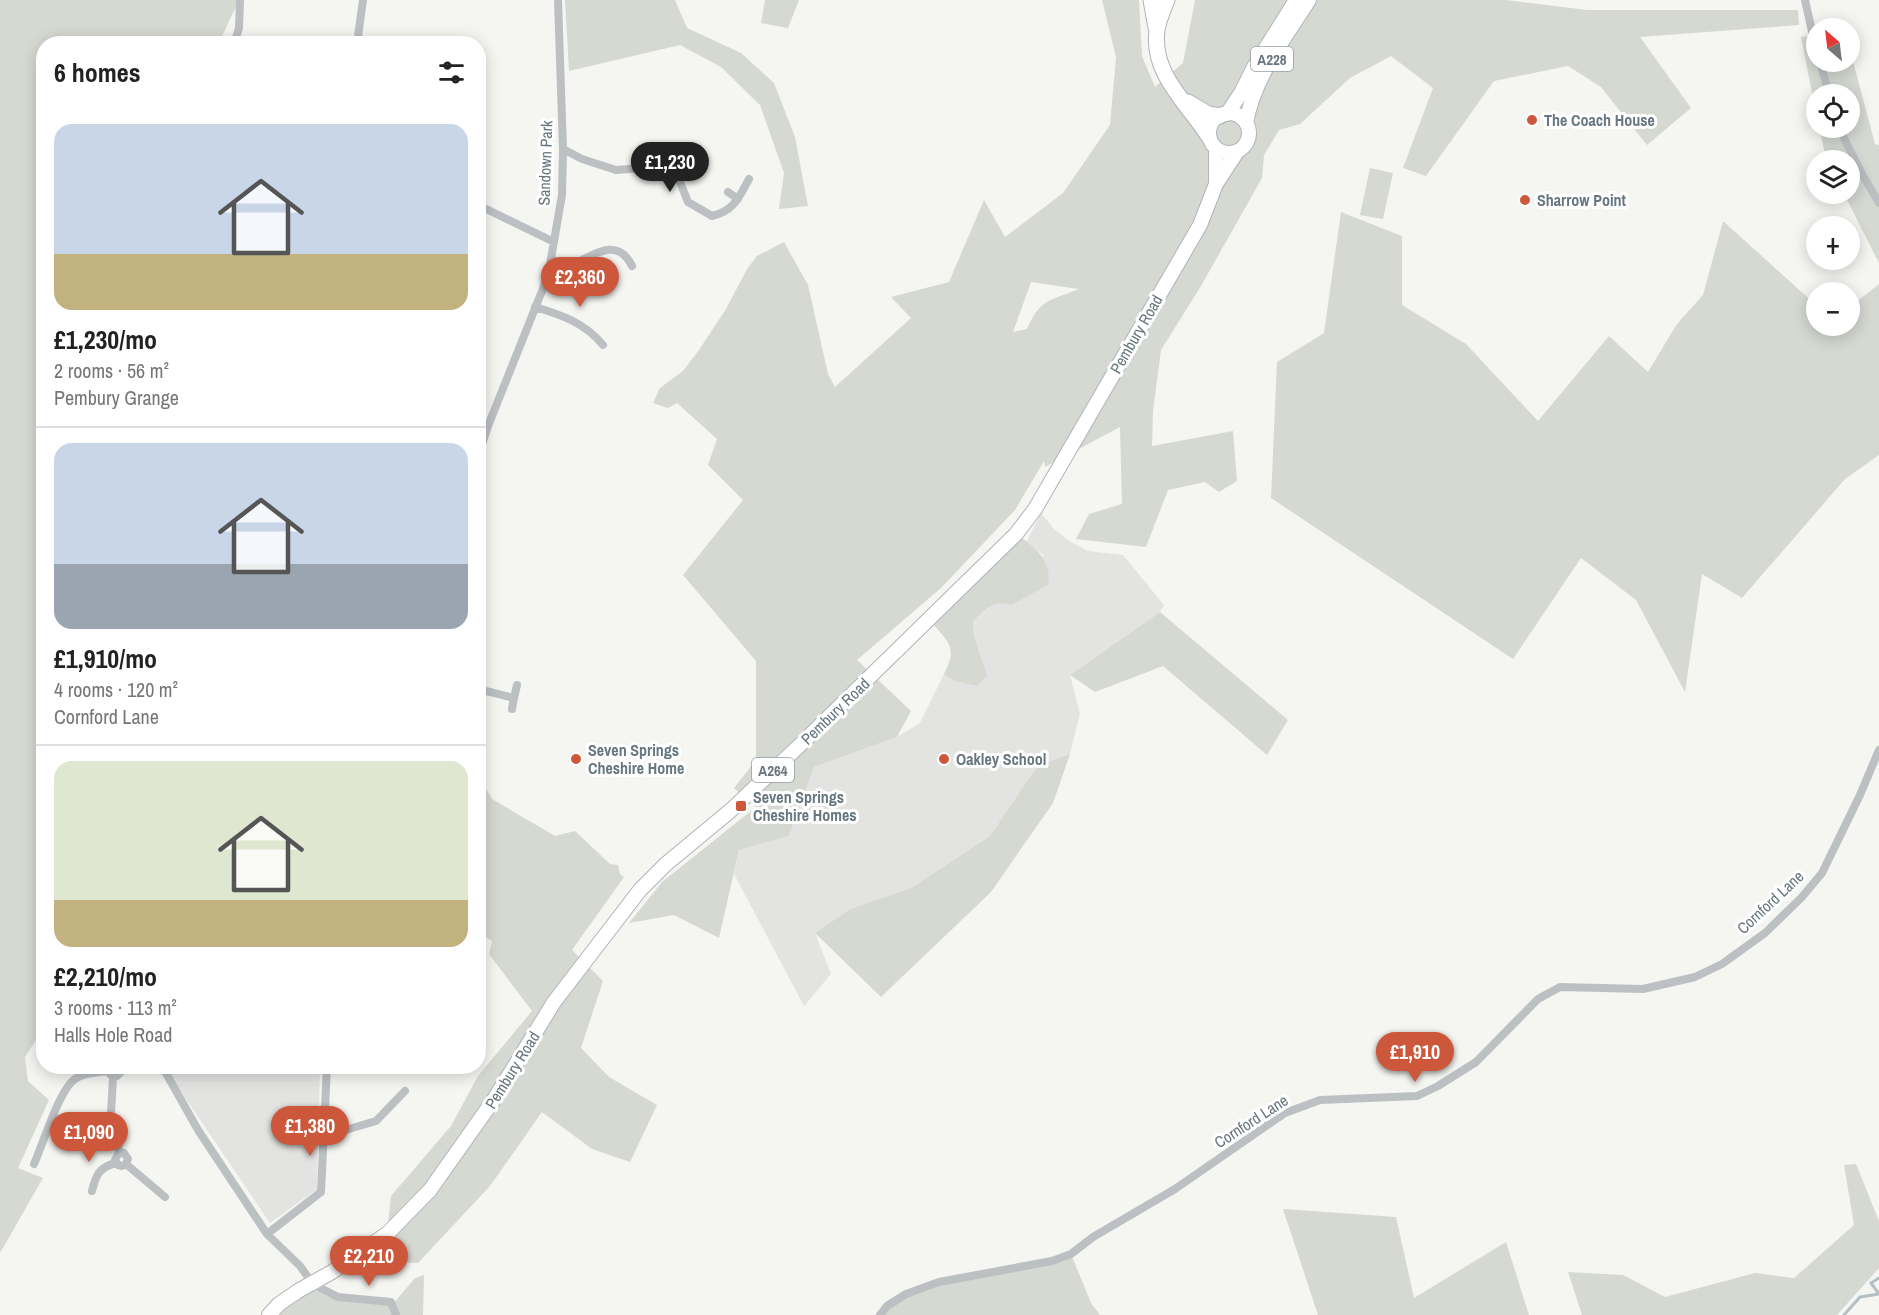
<!DOCTYPE html>
<meta charset="utf-8">
<style>
body{margin:0;font-family:"Archivo Narrow",sans-serif;background:#f2f2f2;color:#222;height:100vh;display:flex;flex-direction:column;font-size:22px;white-space:nowrap}
*{box-sizing:border-box;margin:0}
p{font-size:20px;color:#767676}
.icon{flex:none;width:33px;height:33px;fill:none;stroke:currentColor;stroke-width:2;stroke-linecap:round;stroke-linejoin:round}
.map{position:relative;flex:1;overflow:hidden}
.side{position:absolute;left:36px;top:36px;width:450px;height:1038px;display:flex;flex-direction:column;background:#fff;border-radius:24px;box-shadow:0 3px 15px #0003}
.side>*{flex:none}
.needle{width:39px;rotate:332deg}
.fabs{position:absolute;left:1806px;top:18px;display:grid;gap:12px}
.fabs a{display:grid;place-items:center;width:54px;height:54px;border-radius:50%;background:#fff;box-shadow:0 3px 15px #0003;font-size:30px}
.price{position:absolute;translate:-50% -51px;padding:0 14px;border-radius:21px;background:#cd573a;color:#fff;font-size:20px;line-height:39px;filter:drop-shadow(0 2px 3px #0008)}
.price::after{content:'';position:absolute;left:50%;top:36px;width:18px;height:14px;margin-left:-9px;background:inherit;clip-path:polygon(0 0,100% 0,50% 100%)}
.price.on{background:#222;color:#fff}
ul{padding:0;list-style:none}
li{display:grid;align-content:center;gap:12px;height:318px;padding:0 18px}
li+li{border-top:2px solid #e0e0e0}
li span{display:grid;place-items:center;height:186px;border-radius:18px;color:#555}
li>.icon{margin-inline-start:auto}
span .icon{width:108px;height:108px;fill:#fffc;stroke-width:1}
li b{font-size:26px}
h2{display:flex;justify-content:space-between;align-items:center;height:72px;padding:0 18px;font-size:26px}
.map>svg:first-child{display:block}
.built{fill:#e3e4e2}
.green{fill:#d5d9d2;fill-rule:evenodd}
.lines{fill:none;stroke-linecap:round;stroke-linejoin:round}
.stream{stroke:#b3bfc2;stroke-width:3}
.primary-casing{stroke:#b0b4b7;stroke-width:16}
.highway-casing{stroke:#b0b3b6;stroke-width:17}
.street{stroke:#bcc0c3;stroke-width:8}
.primary{stroke:#fff;stroke-width:14}
.highway{stroke:#fff;stroke-width:15}
.poi-dot{fill:#cd573a;stroke:#fff;stroke-width:2}
.labels{text-anchor:middle;dominant-baseline:central;stroke-width:6;stroke-linejoin:round;paint-order:stroke}
.shield{fill:#fff;stroke:#959fa5;stroke-width:1.5}
.shield-label{font-size:15px;font-weight:bold;fill:#68767f}
.poi-label{font-size:16px;font-weight:bold;fill:#68767f;stroke:#fff;text-anchor:start}
.street-label{font-size:16px;fill:#68767f;stroke:#fff}
</style>
<div class="map">
<svg width="1879" height="1315" viewBox="0 0 1879 1315">
<rect width="100%" height="100%" fill="#f5f5f2"/>
<path class="built" d="M1041,513L1055,530L1071,542L1088,551L1123,555L1164,605L1160,612L1070,675L1080,714L1070,754L1038,765L990,836L911,888L850,909L815,933L831,974L804,1006L734,874L739,850L789,836L814,767L897,737L920,723L944,674L955,681L986,677L974,636L973,621L993,604L1001,602L1044,556L1027,541Z
M167,1067H320L317,1189L270,1223L169,1074Z"/>
<path class="green" d="M0,0H239L219,43L44,44V1028L25,1057L28,1081L49,1100L18,1168L43,1178L0,1253Z
M565,0H675L687,28L741,53L774,83L795,137L808,206L779,209L784,173L760,105L721,67L680,45L569,71Z
M765,0H799L788,28L761,23Z
M1102,0H1139L1142,56L1155,87L1183,63L1195,0H1506L1587,10H1798L1799,25L1640,37L1691,108L1647,145L1601,87L1568,66L1494,81L1426,176L1403,168L1433,88L1391,56L1350,78L1300,124L1279,130L1264,155L1262,178L1201,286L1161,350L1153,411L1152,446L1233,431L1237,481L1219,492L1205,482L1168,490L1146,547L1076,539L1089,514L1122,504L1120,427L1045,467L1044,461L1015,510L941,588L857,660L911,711L897,737L814,767L789,836L739,850L719,938L674,915L629,923L662,882L756,807L734,788L756,760V661L683,575L743,500L708,465L717,439L677,403L668,408L653,403L660,388L683,371L699,350L726,309L747,269L757,256L784,242L808,285L828,374L835,387L911,318L891,297L949,282L984,200L1005,237L1063,193L1110,125L1116,57ZM1031,282L1079,289C1051,301 1041,297 1027,329L1013,332Z
M1816,35V62H1850V50L1875,144L1879,145V263L1844,194H1850V160H1828L1825,153L1819,128H1850V94H1816V113L1801,37Z
M1370,168L1393,173L1383,219L1360,215Z
M1341,212L1402,236V305L1466,344L1538,421L1609,336L1648,372L1677,324L1703,295L1723,221L1816,305V326H1850V307L1879,284V455L1845,479L1742,598L1702,574L1685,692L1636,600L1581,558L1513,659L1271,498L1277,362L1324,333Z
M1016,534C1035,546 1053,561 1048,585L1011,605C993,599 986,610 973,621L974,636L987,676L977,686L955,681L944,674C959,645 947,642 929,619Z
M1160,612L1288,720L1267,755L1163,666L1095,692L1070,675Z
M1070,754L1053,803L991,892L881,997L815,933L850,909L911,888L990,836L1038,765Z
M479,777L492,799L555,836L575,831L610,864L618,865L620,874L624,877L572,950L603,981L581,1048L609,1077L657,1105L630,1162L592,1149L542,1112L490,1186L418,1263L384,1262L391,1196L451,1126L478,1076L532,1011L489,954L492,941L479,933Z
M1856,1164L1879,1221V1268L1837,1315H1582L1568,1272L1623,1275L1665,1297L1755,1273L1794,1278L1854,1225L1844,1165Z
M1283,1209L1396,1217L1414,1298L1506,1242L1529,1315H1318Z
M1071,1254L1091,1303L1100,1315H880L906,1294Z
M424,1275L423,1315H274L307,1289L393,1304L415,1278Z"/>
<g class="lines">
<path class="stream" d="M1844,1315L1860,1297L1879,1294L1871,1283L1879,1278"/>
<g class="primary-casing">
<path id="primary" d="M1209 133a20 20 0 1 1 40 0a20 20 0 1 1-40 0Z
M1227,114L1241,93L1254,67L1296,0
M1246,123C1254,77 1285,38 1309,0
M1216,149V184
M269,1315L279,1304L298,1291L332,1272L388,1233L430,1190L495,1098L554,1002L640,890L666,864L730,811L800,745L1016,534L1035,509L1200,225L1216,184L1237,152"/>
</g>
<g class="highway-casing">
<path id="highway" d="M1151,0L1156,28
M1167,0C1163,10 1158,21 1157,31C1151,74 1189,105 1209,137
M1188,102L1208,114L1220,116"/>
</g>
<path class="street" d="M1805,0L1816,49
M234,44L239,28L240,0
M357,44L363,0
M1820,62L1829,94
M1839,128L1862,174L1879,203
M563,149L582,159L616,170L669,166L676,172L688,202L712,216C734,211 739,197 749,179
M728,192L738,199
M478,205L554,242
M549,271C556,269 565,268 572,265C592,256 617,235 632,266
M535,307C562,315 585,323 603,345
M478,457L488,426L548,276L562,195L563,149L558,0
M478,689L514,698L517,685
M512,709L514,698
M162,1066L198,1130L267,1234L300,1266L313,1284L338,1297L391,1302L396,1315
M120,1070L132,1066
M113,1077L111,1114L119,1152L115,1160L118,1165L122,1166L126,1164L128,1159L124,1153L119,1152
M325,1136L376,1121L405,1091
M34,1164C43,1144 59,1090 75,1079C84,1072 97,1073 107,1071L113,1077L117,1076L120,1073L118,1066
M126,1164L165,1197
M92,1191C96,1175 99,1167 116,1163
M267,1234L321,1192L327,1066
M880,1315L887,1306L906,1294L939,1282L1052,1261L1071,1254L1093,1237L1175,1189L1285,1113L1320,1100L1417,1096L1438,1086L1476,1062L1538,999L1560,987L1643,989L1695,977L1722,964L1765,933L1802,897L1822,873L1860,795L1879,750"/>
<use href="#primary" class="primary"/>
<use href="#highway" class="highway"/>
</g>
<g class="poi-dot">
<circle cx="1532" cy="120" r="6"/>
<circle cx="1525" cy="200" r="6"/>
<circle cx="576" cy="759" r="6"/>
<circle cx="944" cy="759" r="6"/>
<rect x="735" y="800" width="12" height="12" rx="3"/>
</g>
<g class="labels">
<g class="shield">
<rect x="1251" y="47" width="42" height="24" rx="4.5"/>
<rect x="752" y="758" width="42" height="24" rx="4.5"/>
</g>
<g class="shield-label">
<text x="1272" y="59">A228</text>
<text x="773" y="770">A264</text>
</g>
<g class="poi-label">
<text x="1544" y="120">The Coach House</text>
<text x="1537" y="200">Sharrow Point</text>
<text x="588" y="750">Seven Springs<tspan x="588" dy="18">Cheshire Home</tspan></text>
<text x="956" y="759">Oakley School</text>
<text x="753" y="797">Seven Springs<tspan x="753" dy="18">Cheshire Homes</tspan></text>
</g>
<g class="street-label">
<text transform="translate(545 163) rotate(-88)">Sandown Park</text>
<text transform="translate(1136 334) rotate(-60)">Pembury Road</text>
<text transform="translate(835 711) rotate(-44)">Pembury Road</text>
<text transform="translate(1770 902) rotate(-43)">Cornford Lane</text>
<text transform="translate(512 1070) rotate(-58)">Pembury Road</text>
<text transform="translate(1251 1121) rotate(-33)">Cornford Lane</text>
</g>
</g>
</svg>
<div class="fabs">
<a><svg class="needle" viewBox="-14 -14 28 28"><path d="M0-13l5 13h-10z" fill="#e53935"/><path d="M0 13l5-13h-10z" fill="#767676"/></svg></a>
<a><svg class="icon" aria-label="locate" viewBox="0 0 24 24"><circle cx="12" cy="12" r="6"/><path d="M12 2v4M12 18v4M2 12h4M18 12h4"/></svg></a>
<a><svg class="icon" aria-label="layers" viewBox="0 0 24 24"><path d="M12 4l9 5-9 5-9-5zM3 14l9 5 9-5"/></svg></a>
<a>+</a>
<a>−</a>
</div>
<b class="price on" style="left:670px;top:193px">£1,230</b>
<b class="price" style="left:580px;top:308px">£2,360</b>
<b class="price" style="left:1415px;top:1083px">£1,910</b>
<b class="price" style="left:310px;top:1157px">£1,380</b>
<b class="price" style="left:89px;top:1163px">£1,090</b>
<b class="price" style="left:369px;top:1287px">£2,210</b>
<section class="side">
<h2>6 homes<svg class="icon" aria-label="filters" viewBox="0 0 24 24"><path d="M4 7h16M4 17h16"/><circle cx="9" cy="7" r="2"/><circle cx="15" cy="17" r="2"/></svg></h2>
<ul>
<li><span style="background:linear-gradient(#c9d6e8 70%,#c2b280 0)"><svg class="icon" aria-label="home" viewBox="0 0 24 24"><path d="M3 11l9-7 9 7M6 9v11h12V9"/></svg></span><div><b>£1,230/mo</b><p>2 rooms · 56 m²</p><p>Pembury Grange</p></div></li>
<li><span style="background:linear-gradient(#c9d6e8 65%,#9aa5b1 0)"><svg class="icon" aria-label="home" viewBox="0 0 24 24"><path d="M3 11l9-7 9 7M6 9v11h12V9"/></svg></span><div><b>£1,910/mo</b><p>4 rooms · 120 m²</p><p>Cornford Lane</p></div></li>
<li><span style="background:linear-gradient(#dfe7d0 75%,#c2b280 0)"><svg class="icon" aria-label="home" viewBox="0 0 24 24"><path d="M3 11l9-7 9 7M6 9v11h12V9"/></svg></span><div><b>£2,210/mo</b><p>3 rooms · 113 m²</p><p>Halls Hole Road</p></div></li>
</ul>
</section>
</div>
